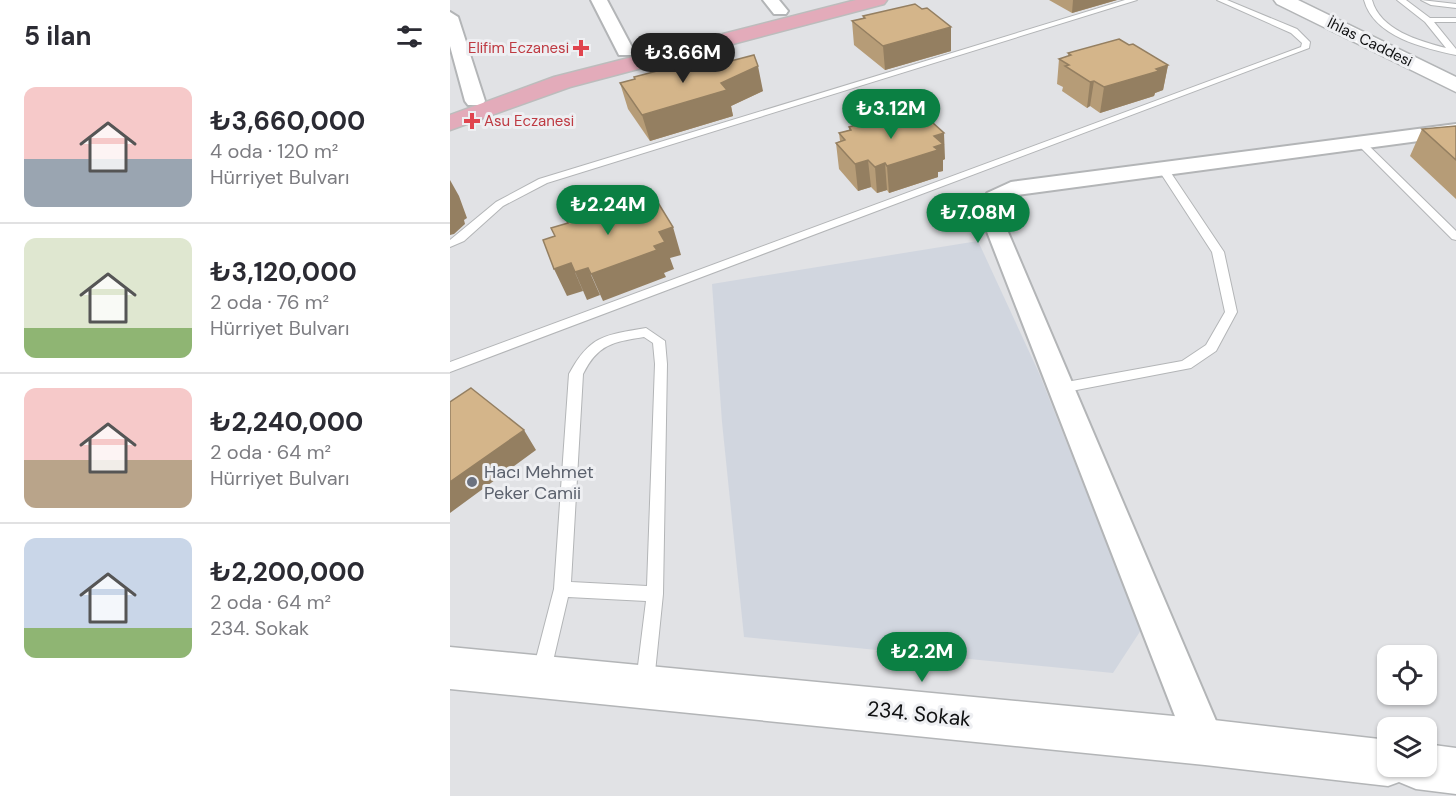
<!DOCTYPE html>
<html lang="tr">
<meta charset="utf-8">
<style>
body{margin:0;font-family:"DM Sans",sans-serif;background:#f7f7f7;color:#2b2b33;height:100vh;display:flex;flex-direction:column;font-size:22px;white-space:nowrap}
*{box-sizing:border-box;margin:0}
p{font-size:20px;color:#7c7c81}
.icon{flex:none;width:33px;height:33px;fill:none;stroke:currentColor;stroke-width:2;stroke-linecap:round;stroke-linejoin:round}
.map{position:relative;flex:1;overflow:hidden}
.details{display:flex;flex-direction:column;background:#fff;width:450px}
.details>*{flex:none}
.controls{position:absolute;left:927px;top:645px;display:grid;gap:12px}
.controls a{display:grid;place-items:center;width:60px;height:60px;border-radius:12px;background:#fff;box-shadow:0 2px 4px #0004;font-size:30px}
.price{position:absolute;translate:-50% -51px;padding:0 14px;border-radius:21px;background:#0b8043;color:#fff;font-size:20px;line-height:39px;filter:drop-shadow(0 2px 3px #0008)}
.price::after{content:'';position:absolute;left:50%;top:36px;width:18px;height:14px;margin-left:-9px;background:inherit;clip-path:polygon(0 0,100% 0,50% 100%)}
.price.active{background:#222;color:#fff}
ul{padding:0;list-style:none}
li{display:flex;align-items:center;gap:18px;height:150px;padding:0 24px}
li+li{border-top:2px solid #e1e1e2}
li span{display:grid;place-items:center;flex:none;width:168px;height:120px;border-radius:12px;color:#555}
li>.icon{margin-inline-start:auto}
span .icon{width:72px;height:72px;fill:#fffc;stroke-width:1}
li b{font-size:26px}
h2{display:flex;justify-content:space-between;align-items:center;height:72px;padding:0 24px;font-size:26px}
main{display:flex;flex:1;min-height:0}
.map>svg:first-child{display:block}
.built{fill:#d1d6df}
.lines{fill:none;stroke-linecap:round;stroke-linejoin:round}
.lane-casing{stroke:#b3b5b7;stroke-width:2}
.street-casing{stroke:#b3b5b7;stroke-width:4}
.secondary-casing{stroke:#b3b5b7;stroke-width:3}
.primary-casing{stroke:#bcbcbc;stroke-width:3}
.lane{fill:#fff;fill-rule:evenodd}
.street{fill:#fff;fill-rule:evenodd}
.secondary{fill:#fff;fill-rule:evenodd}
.primary{fill:#e3abba;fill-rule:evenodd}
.wall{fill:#b69c77}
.shaded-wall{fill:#947f61}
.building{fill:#d4b58a;stroke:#947f61;stroke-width:1.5}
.health-dot{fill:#e0444e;stroke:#eeeff2;stroke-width:2}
.worship-dot{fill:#6b7280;stroke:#eeeff2;stroke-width:2}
.labels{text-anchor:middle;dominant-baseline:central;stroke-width:6;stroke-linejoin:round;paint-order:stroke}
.far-street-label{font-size:15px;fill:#0f1011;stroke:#eeeff2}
.far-health-label{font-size:15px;fill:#be3a42;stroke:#eeeff2;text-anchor:end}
.worship-label{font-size:18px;fill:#5b616d;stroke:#eeeff2;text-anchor:start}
.near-street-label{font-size:21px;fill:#0f1011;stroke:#eeeff2}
</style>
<main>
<section class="details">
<h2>5 ilan<svg class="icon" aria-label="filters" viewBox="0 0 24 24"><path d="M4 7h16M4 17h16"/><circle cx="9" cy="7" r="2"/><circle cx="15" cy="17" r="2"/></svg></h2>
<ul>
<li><span style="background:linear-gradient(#f6c9c9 60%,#9aa5b1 0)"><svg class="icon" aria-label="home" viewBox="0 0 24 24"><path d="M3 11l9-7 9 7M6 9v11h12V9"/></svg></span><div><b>₺3,660,000</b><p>4 oda · 120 m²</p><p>Hürriyet Bulvarı</p></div></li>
<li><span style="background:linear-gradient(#dfe7d0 75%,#8fb573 0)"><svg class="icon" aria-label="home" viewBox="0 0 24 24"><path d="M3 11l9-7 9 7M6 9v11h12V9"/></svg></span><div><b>₺3,120,000</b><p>2 oda · 76 m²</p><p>Hürriyet Bulvarı</p></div></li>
<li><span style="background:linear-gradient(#f6c9c9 60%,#b9a48a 0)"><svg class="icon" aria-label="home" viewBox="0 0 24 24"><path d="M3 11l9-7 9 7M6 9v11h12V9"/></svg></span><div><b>₺2,240,000</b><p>2 oda · 64 m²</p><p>Hürriyet Bulvarı</p></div></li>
<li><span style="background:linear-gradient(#c9d6e8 75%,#8fb573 0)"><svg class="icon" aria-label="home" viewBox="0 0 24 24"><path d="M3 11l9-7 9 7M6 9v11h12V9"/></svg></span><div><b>₺2,200,000</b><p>2 oda · 64 m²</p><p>234. Sokak</p></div></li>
</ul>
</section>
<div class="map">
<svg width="1006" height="796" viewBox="0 0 1006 796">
<rect width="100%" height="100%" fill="#e1e2e5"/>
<path class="built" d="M528,241L589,373L691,630L663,673L294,637L272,422L262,284Z"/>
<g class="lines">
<g class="lane-casing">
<path id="lane" d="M675,0H687L97,183L53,206L14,241L0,247V240L46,202L89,179Z
M767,0H777L847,29L860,42L859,48L0,372V362L851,47L852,43L841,33Z
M914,0H922C930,30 969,41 996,48L975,22L947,0H956L980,18H1006V22H984L1006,49V55C974,48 924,37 914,0Z
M971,0L1006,4V8L981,5Z
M911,140L914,141L1006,231V240L1002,239L908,145V141Z
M713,166L717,167L774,252L787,312L766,351L741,368L611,393L606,391L604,388L606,385L611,383L732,361L756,345L775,312L762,252L708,169Z
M196,328L215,341L217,364L213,594L204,682L201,688L195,691L189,688L186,682L196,601L118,597L100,674L97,680L91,683L85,680L82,674L104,589L119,374C140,335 155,335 196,328ZM194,337L203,343L205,364L197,586L121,582L133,374C148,344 163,342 194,337Z"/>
</g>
<g class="street-casing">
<path id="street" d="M141,0H157L184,51L181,55H169Z
M313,0H329L338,11L336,14H324Z
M0,12L8,17L35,101L32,105H18L15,101L0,46Z
M1006,124V136L567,195L555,202L551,211L555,225L775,742L769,756L755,762L741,756L735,742L529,211L537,193L561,182Z"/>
</g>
<g class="secondary-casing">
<path id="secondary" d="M824,0H848L1006,77V92L827,4Z
M0,647L755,719L938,740V766H976V744L1006,748V794L966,789L949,782L938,786L755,765L0,689Z"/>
</g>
<g class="primary-casing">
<path id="primary" d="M406,0H437L434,4L120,87L0,130V115L104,77Z"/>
</g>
<use href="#lane" class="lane"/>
<use href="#street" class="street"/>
<use href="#secondary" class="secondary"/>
<use href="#primary" class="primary"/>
</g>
<path class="wall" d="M599,0H667L622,13Z
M413,16L501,51L435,70L404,45L402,21L413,18Z
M618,53L718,65L713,90L705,93L704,96L650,113L640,106L637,108L612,91L613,87L607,84L609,59L618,56Z
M254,68L313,91L281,106L283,116L200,141L178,109L170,83L184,79V77Z
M1006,126V199L960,156L972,129Z
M399,127L495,159L493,160V171L488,172V177L439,193L437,190L427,193L421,187L408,191L389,169L386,143L390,141L389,133L399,130Z"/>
<path class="shaded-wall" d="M623,0H667L622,13Z
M501,27V51L435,70L433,46Z
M718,65L713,90L705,93L704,96L650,113L654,87Z
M308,66L313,91L281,106L283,116L200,141L192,115Z
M644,81L640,106L637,108L640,82Z
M494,133L495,159L493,160V171L488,172V177L439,193L437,166L484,136Z
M418,160L421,187L408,191L405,164Z
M435,163L437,190L427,193L425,167Z
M0,180L9,196L17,218L14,220L15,224L4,234L0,235Z
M223,227L231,255L220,258L224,269L214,273L216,277L153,301L141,274L204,246L209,232Z
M121,263L133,291L117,296L104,269Z
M138,268L150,295L137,300L125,272Z
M74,430L86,450L0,513V482Z"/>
<path class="building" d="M465,4L472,9L477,8L501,27L433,46L402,21L415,18L413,16Z
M669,39L679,45L683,44L718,65L706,69L709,71L654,87L644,81L640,82L615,66L619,65L609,59L621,55L618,53Z
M304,55L308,66L271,83L277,90L192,115L170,83L185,79L184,77L230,65L248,62L254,68Z
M454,112L459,117L472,113L494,133L484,136L493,144L484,147L488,150L437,166L435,163L425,167L418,160L405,164L386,143L395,140L389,133L401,130L399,127Z
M1006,126V160L972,129Z
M187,199L191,206L207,201L223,227L209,232L215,242L204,246L207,250L141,274L138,268L125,272L121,263L104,269L93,240L105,236L101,228L118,223L116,219Z
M21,388L74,430L0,482V402Z"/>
<g class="health-dot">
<path d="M128 39h6v6h6v6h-6v6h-6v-6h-6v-6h6z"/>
<path d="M19 112h6v6h6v6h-6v6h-6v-6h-6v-6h6z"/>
</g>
<circle class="worship-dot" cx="22" cy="482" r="6"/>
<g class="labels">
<g class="far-street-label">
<text transform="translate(920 42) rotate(26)">İhlas Caddesi</text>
</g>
<g class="far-health-label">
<text x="119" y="48">Elifim Eczanesi</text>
<text x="34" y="121" text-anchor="start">Asu Eczanesi</text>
</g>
<g class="worship-label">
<text x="34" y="472">Hacı Mehmet<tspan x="34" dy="21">Peker Camii</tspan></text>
</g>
<g class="near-street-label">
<text transform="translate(469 714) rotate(6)">234. Sokak</text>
</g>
</g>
</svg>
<div class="controls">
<a><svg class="icon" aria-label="locate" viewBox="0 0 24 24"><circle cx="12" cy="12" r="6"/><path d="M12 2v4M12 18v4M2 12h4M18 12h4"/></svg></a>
<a><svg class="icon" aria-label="layers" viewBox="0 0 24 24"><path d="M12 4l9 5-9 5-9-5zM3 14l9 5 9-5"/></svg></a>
</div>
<b class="price active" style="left:233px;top:84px">₺3.66M</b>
<b class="price" style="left:441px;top:140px">₺3.12M</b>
<b class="price" style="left:158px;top:236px">₺2.24M</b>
<b class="price" style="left:528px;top:244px">₺7.08M</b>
<b class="price" style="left:472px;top:683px">₺2.2M</b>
</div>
</main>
